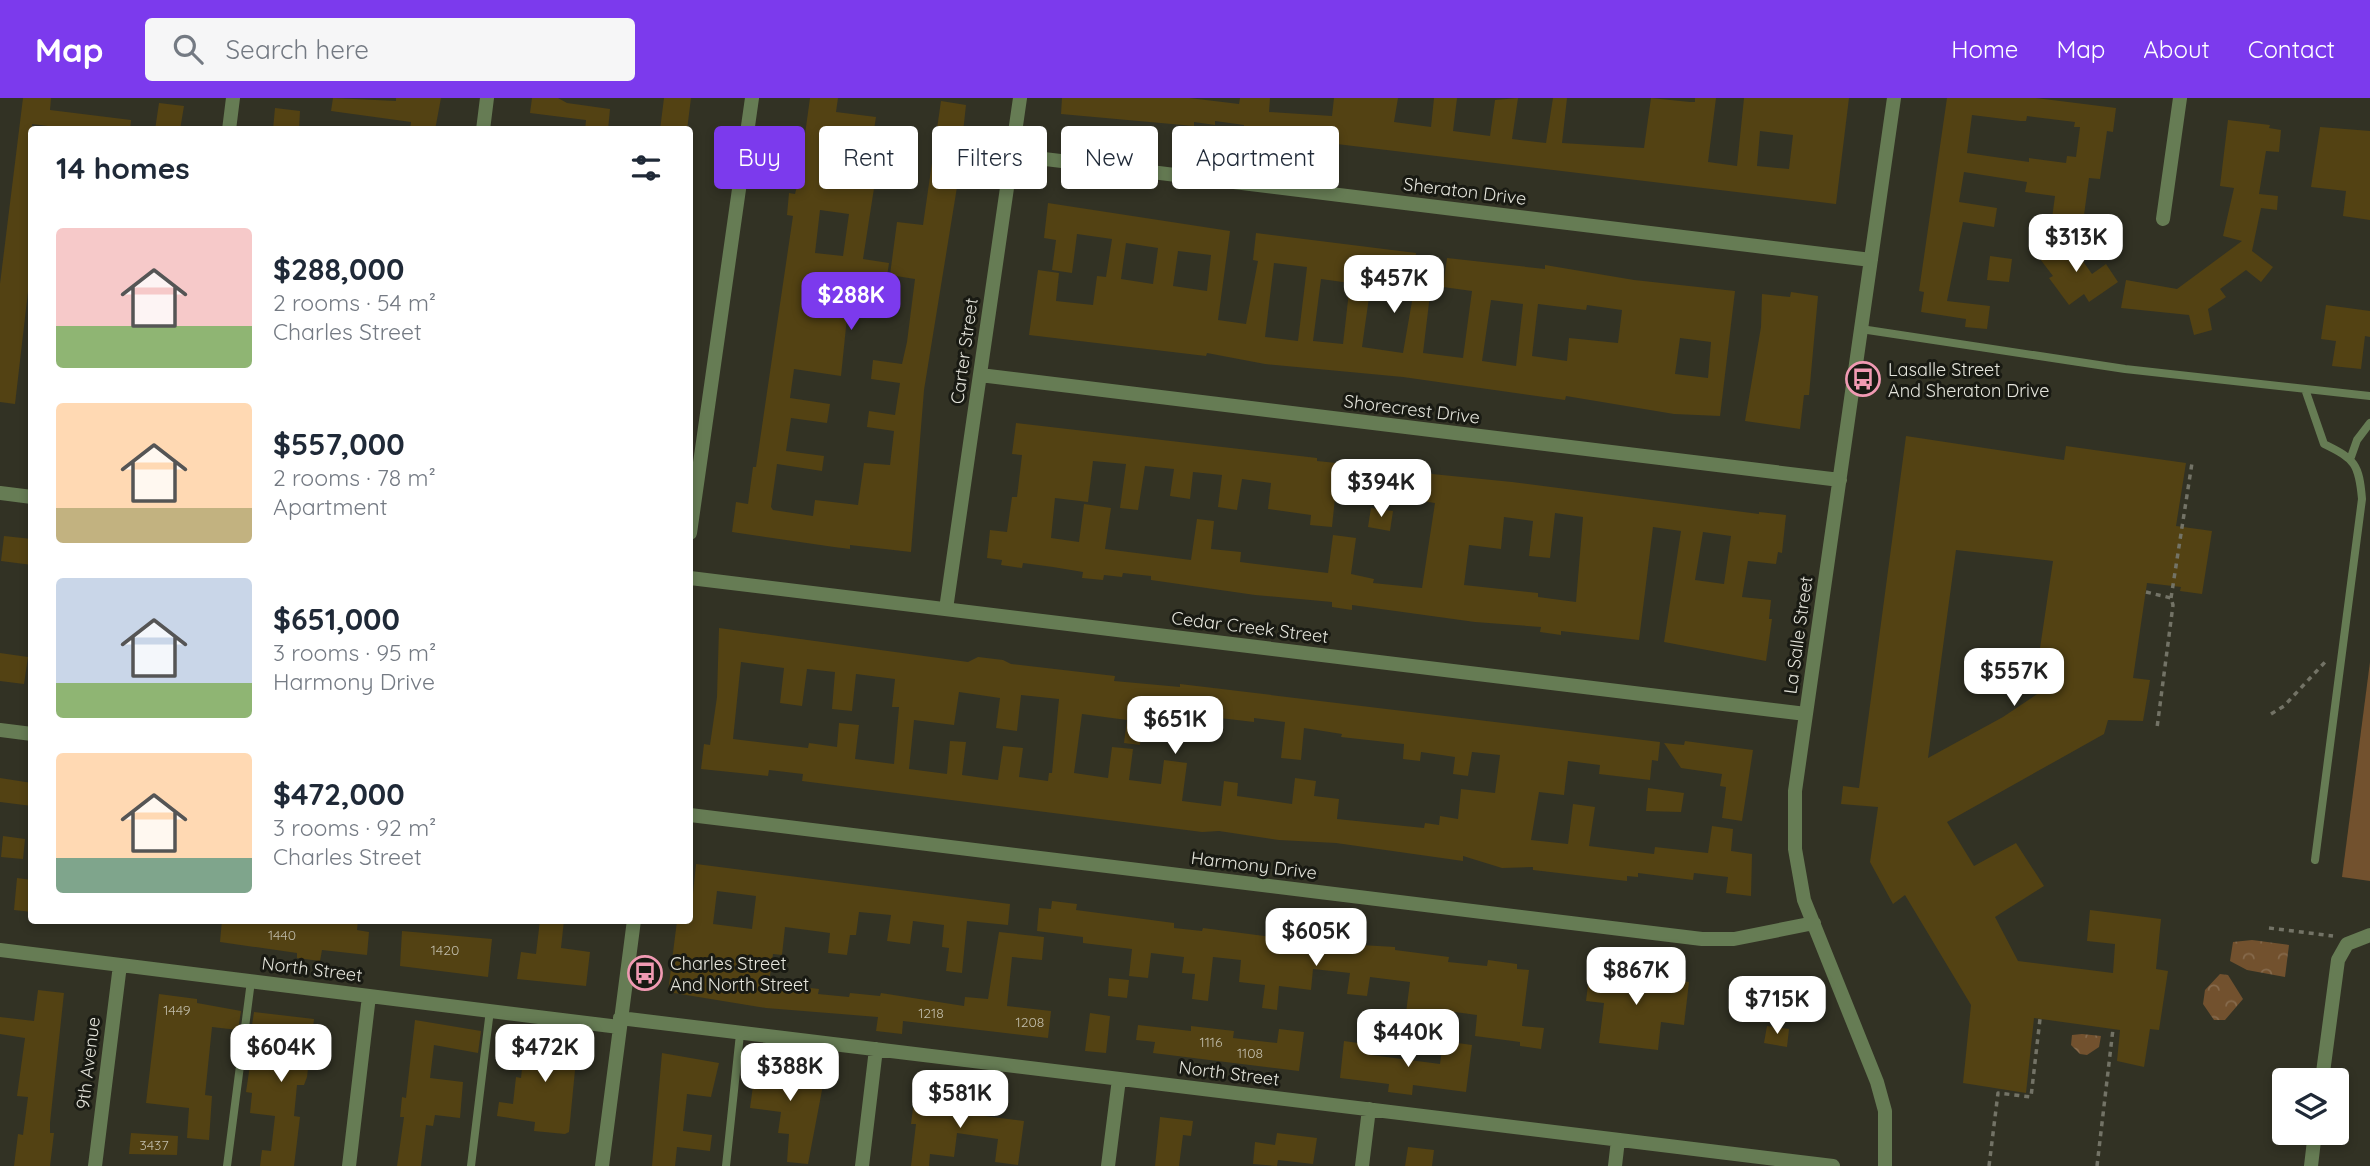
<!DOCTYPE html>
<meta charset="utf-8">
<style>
body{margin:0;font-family:Quicksand,sans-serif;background:#f6f6f7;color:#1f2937;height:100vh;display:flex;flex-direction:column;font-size:26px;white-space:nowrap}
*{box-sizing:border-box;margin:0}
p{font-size:23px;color:#747a83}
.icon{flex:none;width:38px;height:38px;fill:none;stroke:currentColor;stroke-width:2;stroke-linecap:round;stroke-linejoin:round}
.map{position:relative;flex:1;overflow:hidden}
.side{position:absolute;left:28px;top:28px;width:665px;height:798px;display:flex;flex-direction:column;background:#fff;border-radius:7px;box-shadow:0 4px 10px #0003}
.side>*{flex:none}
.top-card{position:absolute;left:714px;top:28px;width:665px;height:63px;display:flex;gap:14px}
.buttons{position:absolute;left:2272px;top:970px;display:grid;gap:14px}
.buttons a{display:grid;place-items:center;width:77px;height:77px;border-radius:7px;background:#fff;box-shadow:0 4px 10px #0003;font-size:35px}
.price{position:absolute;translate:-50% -60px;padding:0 16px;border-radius:14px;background:#fff;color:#222;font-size:23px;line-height:46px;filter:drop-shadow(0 2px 4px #0008)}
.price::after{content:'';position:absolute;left:50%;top:42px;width:21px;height:16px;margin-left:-10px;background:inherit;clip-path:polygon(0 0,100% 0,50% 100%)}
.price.active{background:#7c3aed;color:#fff}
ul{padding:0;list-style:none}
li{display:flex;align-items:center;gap:21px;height:175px;padding:0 28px}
li span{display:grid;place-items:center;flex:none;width:196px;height:140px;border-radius:7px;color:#555}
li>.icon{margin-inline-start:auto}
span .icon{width:84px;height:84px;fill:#fffc;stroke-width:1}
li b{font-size:30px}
h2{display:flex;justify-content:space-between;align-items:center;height:84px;padding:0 28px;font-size:30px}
.chip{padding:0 24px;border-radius:7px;background:#fff;box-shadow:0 4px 10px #0003;font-size:24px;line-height:63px}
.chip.active{background:#7c3aed;color:#fff}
header{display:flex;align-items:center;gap:42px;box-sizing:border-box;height:98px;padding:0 35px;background:#7c3aed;color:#fff}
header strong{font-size:33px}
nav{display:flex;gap:38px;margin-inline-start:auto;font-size:24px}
.search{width:490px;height:63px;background:#f6f6f7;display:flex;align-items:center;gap:18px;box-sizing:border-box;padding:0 24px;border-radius:7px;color:#747a83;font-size:26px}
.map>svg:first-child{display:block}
.park{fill:url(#park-crowns)}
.pitch{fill:#72512e}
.building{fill:#534213;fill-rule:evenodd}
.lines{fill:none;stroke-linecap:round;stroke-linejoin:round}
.path{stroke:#737366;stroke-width:3.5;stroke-dasharray:5 5;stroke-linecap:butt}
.service{stroke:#667c54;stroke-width:8}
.minor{stroke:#667c54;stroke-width:14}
.labels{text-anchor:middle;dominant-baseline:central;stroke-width:6;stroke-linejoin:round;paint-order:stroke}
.number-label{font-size:14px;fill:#c0bcaa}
.street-label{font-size:18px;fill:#e5e5dc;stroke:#191a13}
.poi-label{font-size:18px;fill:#e5e5dc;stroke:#191a13;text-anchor:start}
</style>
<header>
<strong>Map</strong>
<div class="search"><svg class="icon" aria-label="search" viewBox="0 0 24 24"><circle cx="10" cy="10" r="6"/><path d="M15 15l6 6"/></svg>Search here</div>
<nav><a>Home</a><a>Map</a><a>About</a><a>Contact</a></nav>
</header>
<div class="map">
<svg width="2370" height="1068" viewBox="0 0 2370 1068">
<defs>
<pattern id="park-crowns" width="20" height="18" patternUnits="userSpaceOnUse" patternTransform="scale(1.75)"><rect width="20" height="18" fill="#72512e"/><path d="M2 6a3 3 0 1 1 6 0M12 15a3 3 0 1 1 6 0" fill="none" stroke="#866a4c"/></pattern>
</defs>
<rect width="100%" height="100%" fill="#323224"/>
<path class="park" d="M2252,842L2289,847L2285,879L2247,872L2230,863L2233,844Z
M2220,876L2228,877L2243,901L2225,922H2214L2203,906L2205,892Z
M2082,936L2101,938L2099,949L2087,957L2080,956L2071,947L2072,937Z"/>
<path class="pitch" d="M2370,564V783L2342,779Z"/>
<path class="building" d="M23,0H51L50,12L131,22L130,32H80L32,26V159L15,306L0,304V186Z
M333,0L396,3V0H441L435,32H410L411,24L331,13Z
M532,0H558L567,5L610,11L608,32H585L586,22L530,15Z
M664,0H691L687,32H660Z
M810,0H838L836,14L876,19L873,38L833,33L829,64L877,71L863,161L889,165L886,186L851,180L841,278L794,271L790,300L830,306L827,325L791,320L786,353L824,358L822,373L777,366L771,409L773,412L813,418L815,402L858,407L864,365L890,367L894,333L867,329L869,313L895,317L900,285L871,281L873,262L902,266L907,244L915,181L890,177L897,124L923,127L941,3L966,7L957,89L924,292L911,454L850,447V451L834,449L732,434L736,404L748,406L753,369H756L793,118L787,117L789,95L795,96L799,80ZM820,112L849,116L843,158L815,155Z
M1062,0H1189L1239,6L1240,0H1270L1269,14L1332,18L1334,0H1398L1394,24L1431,29L1434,0H1457L1453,33L1490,38L1495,2L1518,0L1512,41L1546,45L1553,0H1567L1562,45L1644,50L1651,0L1690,4H1695V0H1716L1708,64L1737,68L1744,0H1849L1836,106L1270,38L1244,34V27L1215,23V27L1194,24V28L1061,16ZM1760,33L1793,37L1789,71L1757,68Z
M1947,0H2036L2116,10L2113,34L2107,33L2100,81L2089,80L2082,132L2051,128L2055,98L2025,94L2027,84L1964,74L1959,104L1997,110L1994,129L1963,124L1947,203L1990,208L1987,231L1965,229L1966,221L1921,214L1924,194L1919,193ZM1972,17L2020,23H2026L2027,18L2075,24L2074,29H2080L2076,59L2067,58L2066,65L2029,60V64L1967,55Z
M159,5L184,8L180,32H155Z
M275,10L300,13L299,32H273Z
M2228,22L2270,27L2269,30L2281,32L2279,54L2266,53L2259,96L2278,98L2277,112L2261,110L2252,153L2273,169L2261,184L2246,172L2220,191L2226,199L2208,211L2212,232L2194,237L2189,217L2121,210L2126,182L2177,191L2242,143L2223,138L2234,90L2220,88Z
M2320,29L2370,33V122L2343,118L2346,93L2311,89Z
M1048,105L1230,133L1218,222L1246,226L1258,163L1253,162L1256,135L1416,155L1412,190L1371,185L1362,249L1403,255L1415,186L1431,188L1423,255L1463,260L1472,193L1443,189L1447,160L1545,171V167L1634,182L1735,193L1720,318L1674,316L1566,298L1565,302L1403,279L1265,266L1207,255L1206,258L1029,237L1038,172L1059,175L1056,203L1093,207L1097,178L1106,179L1112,141L1077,136L1072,175L1052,172L1056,142L1044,140ZM1126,145L1158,150L1153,186L1121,181ZM1178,153L1211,157L1207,193L1173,188ZM1274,165L1307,169L1298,243L1265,239ZM1321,181L1350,185L1343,246L1313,243ZM1491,202L1523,206L1516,268L1482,263ZM1538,206L1586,212L1587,207L1622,212L1618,245L1569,240L1567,263L1532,258ZM1680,240L1711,244L1708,280L1675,276Z
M2063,135L2092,176L2106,166L2118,184L2089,204L2084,196L2069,207L2049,180L2053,178L2040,161L2053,151Z
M1990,158L2012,161L2009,184L1987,182Z
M1791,194L1818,198L1809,297H1804L1800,331L1745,323L1761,229L1762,196L1790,199Z
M2326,207L2370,213V239L2365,238L2361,271L2332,268L2336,243L2321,241Z
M1016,325L1317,360V363L1376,369V394L1336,390L1332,429L1310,427L1311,417L1268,411L1271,385L1242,381L1237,412L1218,409L1222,377L1193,374L1190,401L1170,398L1174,371L1145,368L1138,412L1120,410L1126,366L1093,363L1088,404L1055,400L1051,440L1079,444L1084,406L1111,410L1105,451L1191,462L1197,421L1214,423L1211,451L1241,454L1240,464L1328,475L1333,437L1356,440L1351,476L1374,481L1373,485L1422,490L1435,405L1408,401L1412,374L1512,384L1759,416V414L1786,417L1782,455L1778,454L1776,466L1748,463L1742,499L1771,502L1769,521H1772L1766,563L1664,544L1681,433L1653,429L1639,542L1561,533V537L1540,534L1541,529L1475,524L1352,507V512L1332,509V504L1255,497L1151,482V478L1123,475L1122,479L1104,477L1103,482L1082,480L1083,474L1053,469L1023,465L1022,470L1001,467L1002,462L987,460L990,432L1007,434L1012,399H1017L1022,357L1012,356ZM1555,415L1583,419L1576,504L1538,499V495L1464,487L1469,447L1501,451L1504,419L1533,423L1529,458L1550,460ZM1703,434L1731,438L1724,486L1695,482Z
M1906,338L2064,362L2066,348L2186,365L2176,428L2212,433L2202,496L2180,493L2181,489L2147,485L2133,580L2150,582L2143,623L2108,622L2104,636L1947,724L1974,768L2016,745L2044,788L1995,819L2018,863L2113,875L2115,846L2087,843L2090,812L2161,821L2156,871L2168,873L2159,932L2150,931L2144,969L2117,963L2120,932L2034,920L2026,995L1963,985L1971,907L1905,797L1893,806L1870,764L1878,709L1841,706L1843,688L1859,690ZM1956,452L2053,463L2039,557L2051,558L2064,578L2003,619L1928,660Z
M1371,410L1393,413L1390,433L1368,429Z
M4,438L32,441V467L1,463Z
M719,530L968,564L978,559L1003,562L1011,566L1115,578L1114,583L1180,589V586L1660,644L1658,663L1652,662L1650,682L1599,676L1600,667L1568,663L1564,697L1539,694L1531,742L1568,746L1573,706L1595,709L1589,748L1654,756L1655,749L1708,755L1712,728L1733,731L1731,753L1752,756L1751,798L1726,795L1728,779L1694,775L1693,782L1638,775V779L1627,778V783L1533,772V769L1502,770L1463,758V763L1336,745L1279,742L1219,733L1202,734L802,683L803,676L769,672L768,678L701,671L704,646L710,647L717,599ZM741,564L784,570L780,605L802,608L807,571L835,574L832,611L852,613L856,576L895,581L892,609H899L894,666L855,661L859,627L839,625L837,649L809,645L808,650L733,641ZM959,594L1000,600L996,630L1017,633L1021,597L1059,601L1052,675H1049L1048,683L1019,679L1023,650L1003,648L998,682L962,677L966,644L950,643L947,676L909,671L914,622L954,627ZM1082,616L1127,622L1124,645L1140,647L1143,619L1193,625L1194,617L1254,624V620L1285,624L1281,660L1301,662L1304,630L1342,636L1341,639L1404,646L1403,661L1420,663L1421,654L1455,659L1453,676L1468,678L1472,654L1500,657L1495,695L1461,691L1458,721L1440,718L1439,727L1425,725L1424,730L1337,721L1339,701L1314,698L1316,683L1295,680L1292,706L1237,698L1238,685L1224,683L1221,708L1182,703L1187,665L1164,662L1161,686L1129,682L1133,651L1112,649L1108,680L1074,675Z
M0,555L28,559L24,586L0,583Z
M1685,643L1753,652L1742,723L1722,720L1726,689L1720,688L1722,676L1681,670L1664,645L1684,647Z
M0,680L32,685V708L0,704Z
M1648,690L1684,695L1681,714L1646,713Z
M3,738L25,741L23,761L1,759Z
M696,766L1010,806L1008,827L967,823L962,875L946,873L949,850L942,849L944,827L913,823L910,846L887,843L891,817L859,814L856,837H850L847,857L828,855L830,835L785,829L782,857L773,856L769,885L819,891L818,896L849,899L850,895L880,898L881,895L964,908L965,899L988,901L999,834L1044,839L1042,862L1012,859L1007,908L1051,913L1048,940L903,923L902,936L876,933L878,919L766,910L668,894L677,823L690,825ZM717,793L756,798L752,831L713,826Z
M17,780L32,782V814L14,812Z
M1052,803L1077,806L1076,812L1174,825V830L1202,833L1203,830L1309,844L1395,849V852L1449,859L1448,864L1487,868L1488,862L1517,866V871L1529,872L1522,928L1544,930L1541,951L1520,948V944L1475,938L1477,917L1433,911L1430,933L1404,930L1410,884L1370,879L1367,898L1347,896L1350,875L1313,871L1311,892L1279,888L1277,912L1262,910L1265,887L1239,884L1241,862L1213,859L1208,903L1192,901L1195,876L1182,875L1184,859L1151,855L1148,880L1129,878L1132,851L1083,845V839L1037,833L1039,810L1051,811Z
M222,822H284L308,826V822H358L357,832L369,834L367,857L322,852L320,863L297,860V855L220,844Z
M540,822H564L561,850L590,854L586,888L517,881L521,854L536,856Z
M402,833L492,841L488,879L400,868Z
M1590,871L1689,884L1684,927L1661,924L1658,952L1599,945L1604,905L1586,903Z
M1109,880L1129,882L1127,900L1108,898Z
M38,892L64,895L50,1025V1035H54L50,1068H14L18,1036L23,1037L28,999L17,998L25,940L0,936V919L34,923Z
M159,896L197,901V905L241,913L238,932L212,929L205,997L212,998L209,1042L187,1040L189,1010L146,1005Z
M254,914L314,921L307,979L304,987H297L294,1018L300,1019L294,1068H260L262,1052L271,1053L275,1018L250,1015L252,995L246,994L250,967L284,971L288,941L251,934Z
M1090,915L1110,918L1106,955L1085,953Z
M415,922L481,933L478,955L434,947L430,980L463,984L460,1020L435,1017L433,1028L426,1027L421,1068H397L404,1019H400L402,999L406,1000Z
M1138,927L1191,933V928L1234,933L1233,940L1277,945L1279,931L1304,934L1299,973L1153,955L1155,944L1136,942Z
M1767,928L1789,931L1787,949L1764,945Z
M526,934L578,941L569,1034L565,1036L534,1033L535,1024L497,1018L499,1004L513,1006L516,979L521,980Z
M1344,943L1372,947L1371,957L1440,966L1443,943L1472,947L1466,994L1413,987L1412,997L1388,994L1389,986L1340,980Z
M662,955L719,965L711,999L687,996L683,1033L712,1037L710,1053L677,1049L675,1068H652Z
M749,967L797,972L798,968L826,971L808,1066L787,1064L789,1036L778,1035L781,1014L750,1010L753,988L747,987Z
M915,994L936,997L935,1001L976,1006L975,1010L985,1011L984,1018L1024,1023L1018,1067L995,1064L998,1041L957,1035L954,1059L930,1056L929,1068H911L916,1026H911Z
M1160,1019L1193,1023L1191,1038L1183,1037L1179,1068H1155Z
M131,1035L178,1038L177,1057L129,1056Z
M1277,1035L1317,1040L1313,1066L1278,1062L1277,1068L1253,1066L1255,1044L1275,1047Z
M1408,1049L1434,1052L1432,1068H1405Z"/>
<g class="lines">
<path class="path" d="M2146,494L2171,500L2173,507L2157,630
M2171,500L2192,365
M2271,616L2284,608L2327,562
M2269,830L2333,838
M1989,1068L1998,995L2031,999L2040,921
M2097,1068L2113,931"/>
<path class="service" d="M1861,231L2125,271L2370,298
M2305,291L2324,346C2355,361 2359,366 2362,401L2315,762
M2351,359L2357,342L2370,325
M227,1068L251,883
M471,1068L490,912
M726,1068L740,936"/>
<path class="minor" d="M229,32L233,0
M483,32L487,0
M1012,57L1871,162
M2163,121L2180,0
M980,277L1840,382
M0,395L32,399
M690,435L752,0
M690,480L1806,616
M946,511L1020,0
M0,632L32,636
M690,717L1702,841H1734L1814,825
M0,852L619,929
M620,920L1833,1068
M2322,982L2338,862L2347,846L2370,837
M95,1068L120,867
M349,1068L369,898
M602,1068L634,822
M862,1068L876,951
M1108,1068L1119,981
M1362,1068L1369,1011
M1615,1068L1618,1042
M1885,1068V1013L1877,984L1804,802L1795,751V693L1894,0
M2311,1068L2315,1034"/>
</g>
<defs>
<g id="bus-ring" transform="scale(1.75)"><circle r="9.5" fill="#191a13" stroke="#f19ab3" stroke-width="1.5"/><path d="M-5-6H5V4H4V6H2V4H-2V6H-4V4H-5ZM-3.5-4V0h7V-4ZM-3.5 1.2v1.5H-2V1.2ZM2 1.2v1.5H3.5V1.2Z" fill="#f19ab3"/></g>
</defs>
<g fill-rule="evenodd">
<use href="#bus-ring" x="1863" y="281"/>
<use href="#bus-ring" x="645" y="875"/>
</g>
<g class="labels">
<g class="number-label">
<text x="282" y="837">1440</text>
<text x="445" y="852">1420</text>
<text x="177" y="912">1449</text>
<text x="931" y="915">1218</text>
<text x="1030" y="924">1208</text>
<text x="1211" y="944">1116</text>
<text x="1250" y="955">1108</text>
<text x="154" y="1047">3437</text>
</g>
<g class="street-label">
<text transform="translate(1465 93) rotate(7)">Sheraton Drive</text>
<text transform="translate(964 253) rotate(-82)">Carter Street</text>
<text transform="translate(1412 311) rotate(7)">Shorecrest Drive</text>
<text transform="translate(1250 529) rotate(7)">Cedar Creek Street</text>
<text transform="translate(1798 537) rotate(-82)">La Salle Street</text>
<text transform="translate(1254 767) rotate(7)">Harmony Drive</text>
<text transform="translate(312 871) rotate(7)">North Street</text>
<text transform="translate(88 965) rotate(-83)">9th Avenue</text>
<text transform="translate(1229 975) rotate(7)">North Street</text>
</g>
<g class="poi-label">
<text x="1888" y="271">Lasalle Street<tspan x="1888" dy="21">And Sheraton Drive</tspan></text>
<text x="670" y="865">Charles Street<tspan x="670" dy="21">And North Street</tspan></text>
</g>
</g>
</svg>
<div class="buttons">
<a><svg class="icon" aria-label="layers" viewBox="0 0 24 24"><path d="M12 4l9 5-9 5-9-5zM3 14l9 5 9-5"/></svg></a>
</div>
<b class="price" style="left:2076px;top:176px">$313K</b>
<b class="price" style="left:1394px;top:217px">$457K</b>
<b class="price active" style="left:851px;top:234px">$288K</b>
<b class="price" style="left:1381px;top:421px">$394K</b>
<b class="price" style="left:2014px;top:610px">$557K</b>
<b class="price" style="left:1175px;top:658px">$651K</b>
<b class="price" style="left:1316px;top:870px">$605K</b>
<b class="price" style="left:1636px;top:909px">$867K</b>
<b class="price" style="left:1777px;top:938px">$715K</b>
<b class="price" style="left:1408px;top:971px">$440K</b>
<b class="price" style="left:281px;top:986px">$604K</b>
<b class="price" style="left:545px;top:986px">$472K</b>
<b class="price" style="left:790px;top:1005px">$388K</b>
<b class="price" style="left:960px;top:1032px">$581K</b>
<div class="top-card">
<a class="chip active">Buy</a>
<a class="chip">Rent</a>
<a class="chip">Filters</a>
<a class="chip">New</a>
<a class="chip">Apartment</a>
</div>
<section class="side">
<h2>14 homes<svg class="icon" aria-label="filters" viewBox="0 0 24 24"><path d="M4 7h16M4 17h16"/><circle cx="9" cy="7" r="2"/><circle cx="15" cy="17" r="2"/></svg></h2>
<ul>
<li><span style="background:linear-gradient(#f6c9c9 70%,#8fb573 0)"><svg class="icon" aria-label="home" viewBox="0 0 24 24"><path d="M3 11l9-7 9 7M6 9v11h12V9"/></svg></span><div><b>$288,000</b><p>2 rooms · 54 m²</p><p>Charles Street</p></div></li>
<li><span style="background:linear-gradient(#ffd9b3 75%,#c2b280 0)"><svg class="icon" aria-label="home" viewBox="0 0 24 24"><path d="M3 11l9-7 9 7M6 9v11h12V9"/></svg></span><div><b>$557,000</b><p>2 rooms · 78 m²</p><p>Apartment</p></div></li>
<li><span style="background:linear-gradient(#c9d6e8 75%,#8fb573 0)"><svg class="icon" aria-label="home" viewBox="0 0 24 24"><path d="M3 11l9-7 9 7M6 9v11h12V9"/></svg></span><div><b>$651,000</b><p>3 rooms · 95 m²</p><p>Harmony Drive</p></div></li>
<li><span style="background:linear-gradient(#ffd9b3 75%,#7fa58c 0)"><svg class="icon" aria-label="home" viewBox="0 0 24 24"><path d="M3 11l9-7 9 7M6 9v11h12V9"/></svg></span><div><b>$472,000</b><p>3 rooms · 92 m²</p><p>Charles Street</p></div></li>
</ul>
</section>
</div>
